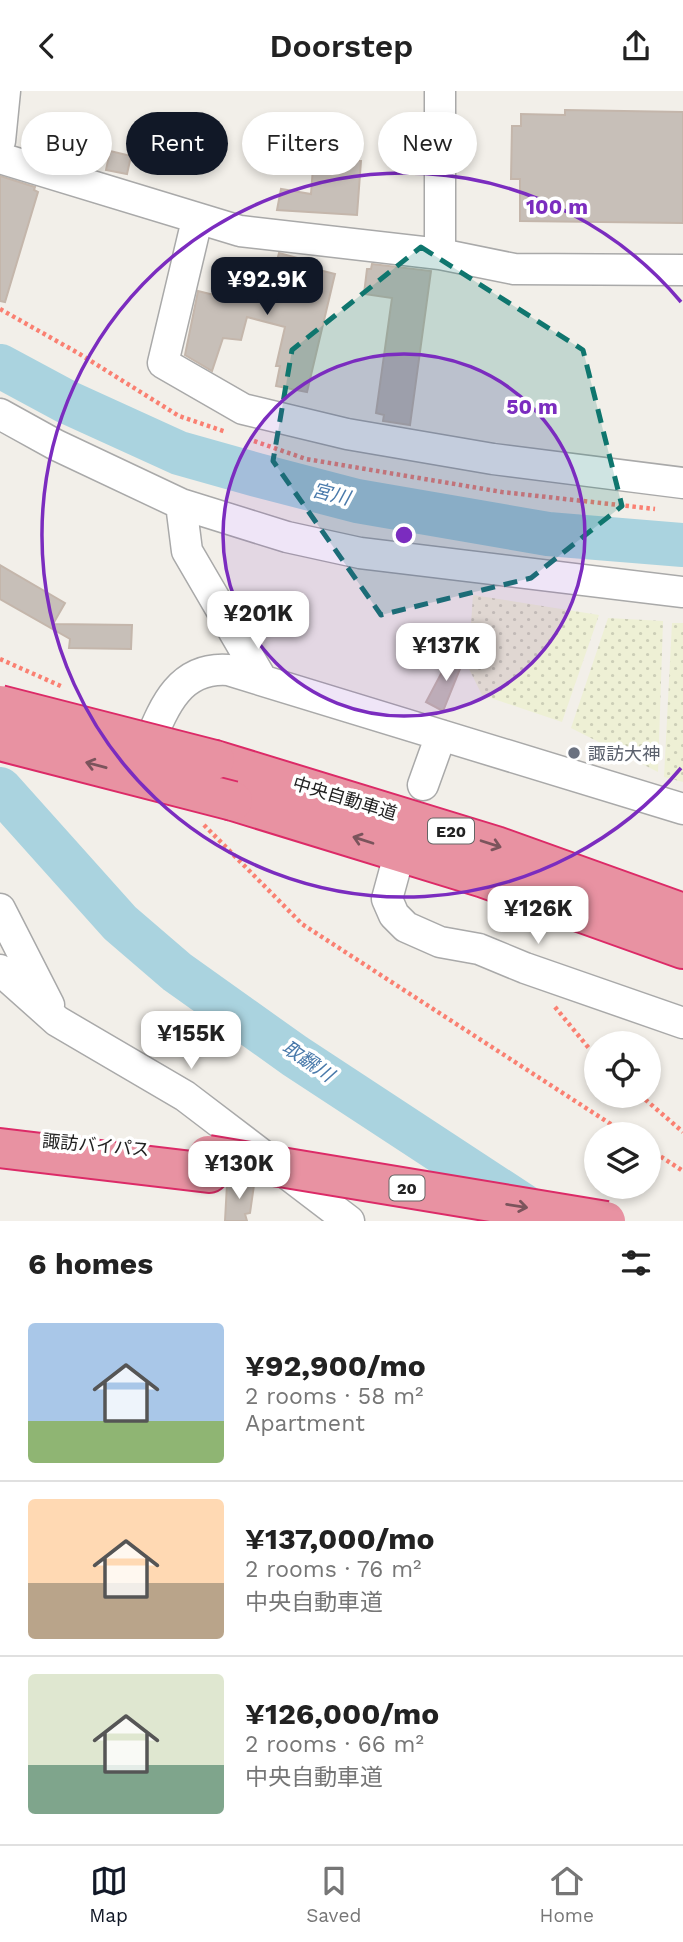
<!DOCTYPE html>
<meta charset="utf-8">
<style>
body{margin:0;font-family:"Work Sans","Noto Sans JP",sans-serif;background:#f6f6f6;color:#222;height:100vh;display:flex;flex-direction:column;font-size:26px;white-space:nowrap}
*{box-sizing:border-box;margin:0}
p{font-size:23px;color:#767676}
.icon{flex:none;width:38px;height:38px;fill:none;stroke:currentColor;stroke-width:2;stroke-linecap:round;stroke-linejoin:round}
.map{position:relative;height:1130px;overflow:hidden}
.drawer{display:flex;flex-direction:column;background:#fff;flex:1}
.drawer>*{flex:none}
.hud{position:absolute;left:21px;top:21px;width:642px;height:63px;display:flex;gap:14px}
.tools{position:absolute;left:584px;top:940px;display:grid;gap:14px}
.tools a{display:grid;place-items:center;width:77px;height:77px;border-radius:50%;background:#fff;box-shadow:0 4px 10px #0003;font-size:35px}
.price{position:absolute;translate:-50% -60px;padding:0 16px;border-radius:14px;background:#fff;color:#222;font-size:23px;line-height:46px;filter:drop-shadow(0 2px 4px #0008)}
.price::after{content:'';position:absolute;left:50%;top:42px;width:21px;height:16px;margin-left:-10px;background:inherit;clip-path:polygon(0 0,100% 0,50% 100%)}
.price.selected{background:#111827;color:#fff}
ul{padding:0;list-style:none}
li{display:flex;align-items:center;gap:21px;height:175px;padding:0 28px}
li+li{border-top:2px solid #e0e0e0}
li span{display:grid;place-items:center;flex:none;width:196px;height:140px;border-radius:7px;color:#555}
li>.icon{margin-inline-start:auto}
span .icon{width:84px;height:84px;fill:#fffc;stroke-width:1}
li b{font-size:30px}
h2{display:flex;justify-content:space-between;align-items:center;height:84px;padding:0 28px;font-size:30px}
.pill{padding:0 24px;border-radius:32px;background:#fff;box-shadow:0 4px 10px #0003;font-size:24px;line-height:63px}
.pill.selected{background:#111827;color:#fff}
header{display:flex;justify-content:space-between;align-items:center;height:91px;padding:0 28px;background:#fff;font-size:32px;font-weight:600}
.menu{display:flex;justify-content:space-around;align-items:center;height:98px;border-top:2px solid #e0e0e0;background:#fff;font-size:19px;color:#767676}
.menu a{display:grid;justify-items:center;gap:4px}
.menu .selected{color:#111827}
.map>svg:first-child{display:block}
.farmland{fill:url(#farmland-dots)}
.lines{fill:none;stroke-linecap:round;stroke-linejoin:round}
.river{stroke:#aad3df;stroke-width:44}
.building{fill:#c7bfb8;stroke:#c4b6ab;stroke-width:2}
.minor-casing{stroke:#a9a9a9;stroke-width:33}
.highway-casing{stroke:#dc2a67;stroke-width:42}
.path{stroke:#fa8072;stroke-width:4.5;stroke-dasharray:3.5 3.5;stroke-linecap:butt}
.minor{stroke:#fff;stroke-width:30}
.highway{stroke:#e892a2;stroke-width:38}
.highway-bridge-casing{stroke:#dc2a67;stroke-width:42;stroke-linecap:butt}
.highway-bridge{stroke:#e892a2;stroke-width:38}
.oneway{stroke:#7b545c}
.marked{fill:#0f766e;fill-opacity:0.2;stroke:#0f766e;stroke-width:5;stroke-dasharray:14 9;stroke-linejoin:round}
.ring{fill:none;stroke:#7b2cbf;stroke-width:3.5}
.worship-dot{fill:#6b7280;stroke:#fff;stroke-width:2.5}
.labels{text-anchor:middle;dominant-baseline:central;stroke-width:7;stroke-linejoin:round;paint-order:stroke}
.shield{fill:#fff;stroke:#646464;stroke-width:2}
.shield-label{font-size:16px;font-weight:bold;fill:#222}
.worship-label{font-size:18px;fill:#5b616d;stroke:#fff;text-anchor:start}
.street-label{font-size:18px;fill:#222;stroke:#fff}
.water-label{font-size:19px;font-style:italic;fill:#4a7aab;stroke:#fff}
.centre{fill:#7b2cbf;stroke:#fff;stroke-width:3.5}
.ring-label{font-size:21px;text-anchor:middle;font-weight:bold;fill:#7b2cbf;stroke:#fff;stroke-width:7;stroke-linejoin:round;paint-order:stroke}
</style>
<header><svg class="icon" aria-label="back" viewBox="0 0 24 24"><path d="M15 5l-7 7 7 7"/></svg>Doorstep<svg class="icon" aria-label="share" viewBox="0 0 24 24"><path d="M12 15V3M7 8l5-5 5 5M5 13v7h14v-7"/></svg></header>
<div class="map">
<svg width="683" height="1130" viewBox="0 0 683 1130">
<defs>
<pattern id="farmland-dots" width="8" height="8" patternUnits="userSpaceOnUse" patternTransform="scale(1.75)"><rect width="8" height="8" fill="#eef0d5"/><path d="M2 2h.1M6 6h.1" fill="none" stroke="#ccceb7" stroke-width="1.8" stroke-linecap="round"/></pattern>
</defs>
<rect width="100%" height="100%" fill="#f2efe9"/>
<path class="farmland" d="M473,504L599,524L562,631L482,604L468,576Z
M608,527L663,530L658,681L571,637Z
M672,532H683V691L664,686Z"/>
<g class="lines">
<path class="river" d="M0,275L67,311L179,362L257,384L357,410L548,443L683,454
M0,698L120,832L177,881L295,965L536,1123"/>
</g>
<path class="building" d="M565,19L683,21V132L520,130V88H511L512,35H521V23L565,24Z
M110,60L131,65L127,83L106,79Z
M314,63L355,66V70H361L357,124L277,119L281,98L311,103Z
M0,85L35,96L34,99L38,101L5,211L0,210Z
M279,162L301,168L299,174L335,183L307,301L276,295L280,275H276L285,236L247,226L241,249L223,247L212,280L185,264L198,200L222,206L231,178L266,189L268,179L274,181Z
M372,173L431,180L410,334L383,330L384,324L376,322L392,207L364,203L367,178H371Z
M0,474L65,512L53,533L132,534L131,558L69,557L70,548L0,508Z
M452,562L464,568L443,620L426,611Z
M234,1090L254,1094L250,1122L245,1123L247,1130H225L227,1093L233,1094Z"/>
<g class="lines">
<g class="minor-casing">
<path id="minor" d="M0,50L5,0
M0,67L240,140L440,163L514,178L683,179
M197,129L163,272L243,318L347,343L493,368L683,392
M440,163V0
M0,323L56,354L181,413L287,446L360,462L683,501
M181,413L187,460L261,587
M141,671C160,629 172,575 228,579L683,718
M423,694L441,644
M396,775L387,808L394,824L406,836L440,851L479,858L525,877L683,932
M0,818L49,914
M0,879L57,930L185,1005L349,1130"/>
</g>
<g class="highway-casing">
<path id="highway" d="M215,669L496,755L683,822
M233,710L484,787L683,858
M0,1057L209,1082"/>
</g>
<path class="path" d="M0,218L78,262L179,325L226,341
M254,350L306,368L502,401L655,418
M0,568L63,596
M204,734L302,833L626,1043
M555,916L597,967
M640,1004L683,1041
M649,1058L683,1080"/>
<use href="#minor" class="minor"/>
<use href="#highway" class="highway"/>
<g class="highway-bridge-casing">
<path id="highway-bridge" d="M0,614L215,669
M0,650L233,710
M208,1064L606,1130"/>
</g>
<use href="#highway-bridge" class="highway-bridge"/>
</g>
<defs><path id="oneway-shaft" d="M-6 0H5M1.5-3L5.5 0L1.5 3" fill="none" stroke-width="1.6" stroke-linecap="round" stroke-linejoin="round" transform="scale(1.75)"/></defs>
<g class="oneway">
<use href="#oneway-shaft" transform="translate(96 674) rotate(-165)"/>
<use href="#oneway-shaft" transform="translate(363 749) rotate(-162)"/>
<use href="#oneway-shaft" transform="translate(491 753) rotate(18)"/>
<use href="#oneway-shaft" transform="translate(517 1115) rotate(9)"/>
</g>
<path class="marked" d="M421,156L583,259L622,415L531,487L381,524L273,370L292,259Z"/>
<circle cx="404" cy="444" r="181" fill="#7b2cbf" fill-opacity=".12"/>
<g class="ring">
<circle cx="404" cy="444" r="181"/>
<path d="M681 677A362 362 0 1 1 681 211"/>
</g>
<circle class="worship-dot" cx="574" cy="662" r="7"/>
<g class="labels">
<g class="shield">
<rect x="428" y="727.5" width="46" height="25" rx="5"/>
<rect x="389.5" y="1084.5" width="35" height="25" rx="5"/>
</g>
<g class="shield-label">
<text x="451" y="740">E20</text>
<text x="407" y="1097">20</text>
</g>
<g class="worship-label">
<text x="588" y="662">諏訪大神</text>
</g>
<g class="street-label">
<text transform="translate(345 707) rotate(17)">中央自動車道</text>
<text transform="translate(96 1054) rotate(5)">諏訪バイパス</text>
</g>
<g class="water-label">
<text transform="translate(331 403) rotate(14)">宮川</text>
<text transform="translate(308 970) rotate(34)">取飜川</text>
</g>
</g>
<circle cx="404" cy="444" r="10" class="centre"/>
<g class="ring-label">
<text x="557" y="123">100 m</text>
<text x="532" y="323">50 m</text>
</g>
</svg>
<div class="tools">
<a><svg class="icon" aria-label="locate" viewBox="0 0 24 24"><circle cx="12" cy="12" r="6"/><path d="M12 2v4M12 18v4M2 12h4M18 12h4"/></svg></a>
<a><svg class="icon" aria-label="layers" viewBox="0 0 24 24"><path d="M12 4l9 5-9 5-9-5zM3 14l9 5 9-5"/></svg></a>
</div>
<b class="price selected" style="left:267px;top:226px">¥92.9K</b>
<b class="price" style="left:258px;top:560px">¥201K</b>
<b class="price" style="left:446px;top:592px">¥137K</b>
<b class="price" style="left:538px;top:855px">¥126K</b>
<b class="price" style="left:191px;top:980px">¥155K</b>
<b class="price" style="left:239px;top:1110px">¥130K</b>
<div class="hud">
<a class="pill">Buy</a>
<a class="pill selected">Rent</a>
<a class="pill">Filters</a>
<a class="pill">New</a>
</div>
</div>
<section class="drawer">
<h2>6 homes<svg class="icon" aria-label="filters" viewBox="0 0 24 24"><path d="M4 7h16M4 17h16"/><circle cx="9" cy="7" r="2"/><circle cx="15" cy="17" r="2"/></svg></h2>
<ul>
<li><span style="background:linear-gradient(#a9c7e8 70%,#8fb573 0)"><svg class="icon" aria-label="home" viewBox="0 0 24 24"><path d="M3 11l9-7 9 7M6 9v11h12V9"/></svg></span><div><b>¥92,900/mo</b><p>2 rooms · 58 m²</p><p>Apartment</p></div></li>
<li><span style="background:linear-gradient(#ffd9b3 60%,#b9a48a 0)"><svg class="icon" aria-label="home" viewBox="0 0 24 24"><path d="M3 11l9-7 9 7M6 9v11h12V9"/></svg></span><div><b>¥137,000/mo</b><p>2 rooms · 76 m²</p><p>中央自動車道</p></div></li>
<li><span style="background:linear-gradient(#dfe7d0 65%,#7fa58c 0)"><svg class="icon" aria-label="home" viewBox="0 0 24 24"><path d="M3 11l9-7 9 7M6 9v11h12V9"/></svg></span><div><b>¥126,000/mo</b><p>2 rooms · 66 m²</p><p>中央自動車道</p></div></li>
</ul>
</section>
<nav class="menu">
<a class="selected"><svg class="icon" aria-label="map" viewBox="0 0 24 24"><path d="M3 6l6-2 6 2 6-2v14l-6 2-6-2-6 2zM9 4v14M15 6v14"/></svg>Map</a>
<a><svg class="icon" aria-label="saved" viewBox="0 0 24 24"><path d="M7 4h10v16l-5-4-5 4z"/></svg>Saved</a>
<a><svg class="icon" aria-label="home" viewBox="0 0 24 24"><path d="M3 11l9-7 9 7M6 9v11h12V9"/></svg>Home</a>
</nav>
